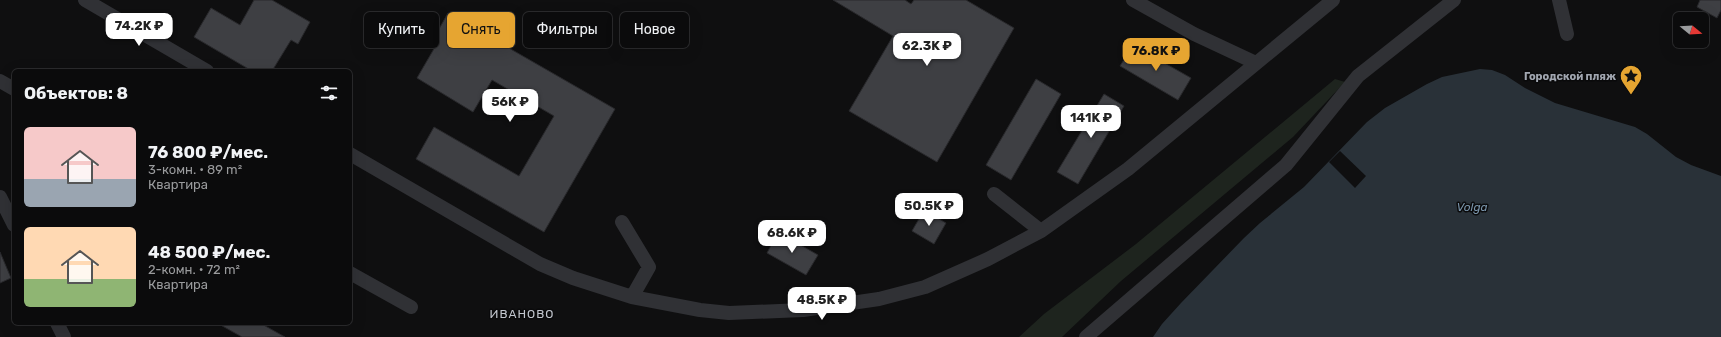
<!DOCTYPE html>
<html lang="ru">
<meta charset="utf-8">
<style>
body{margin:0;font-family:Rubik,sans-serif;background:#141415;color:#f1f3f6;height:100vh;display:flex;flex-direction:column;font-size:15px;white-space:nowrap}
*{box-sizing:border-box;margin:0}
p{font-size:13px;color:#9a9b9d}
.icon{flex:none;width:22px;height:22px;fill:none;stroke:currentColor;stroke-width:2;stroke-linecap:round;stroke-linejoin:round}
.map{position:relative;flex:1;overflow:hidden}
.details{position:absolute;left:12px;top:69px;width:340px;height:256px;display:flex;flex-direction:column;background:#0b0b0c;border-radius:6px;box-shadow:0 4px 16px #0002,0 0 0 1px #2b2b2d}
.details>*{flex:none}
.guide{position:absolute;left:364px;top:12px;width:380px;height:36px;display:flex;gap:8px}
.needle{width:26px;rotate:108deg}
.buttons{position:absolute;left:1673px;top:12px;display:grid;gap:8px}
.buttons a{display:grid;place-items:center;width:36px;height:36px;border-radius:6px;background:#0b0b0c;box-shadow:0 4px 16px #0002,0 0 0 1px #2b2b2d;font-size:20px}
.price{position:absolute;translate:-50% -34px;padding:0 9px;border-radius:8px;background:#fff;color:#222;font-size:13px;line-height:26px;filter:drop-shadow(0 1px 2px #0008)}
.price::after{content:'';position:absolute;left:50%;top:24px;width:12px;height:9px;margin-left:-6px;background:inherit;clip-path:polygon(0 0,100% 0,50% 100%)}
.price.current{background:#e6a531;color:#111}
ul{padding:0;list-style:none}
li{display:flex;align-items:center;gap:12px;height:100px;padding:0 12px}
li span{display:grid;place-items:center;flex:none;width:112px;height:80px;border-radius:6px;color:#555}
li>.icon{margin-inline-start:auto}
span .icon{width:48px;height:48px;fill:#fffc;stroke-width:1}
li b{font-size:17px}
h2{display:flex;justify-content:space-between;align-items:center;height:48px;padding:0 12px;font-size:17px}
.pill{padding:0 14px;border-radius:6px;background:#0b0b0c;box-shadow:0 4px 16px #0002,0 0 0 1px #2b2b2d;font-size:14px;line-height:36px}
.pill.current{background:#e6a531;color:#111}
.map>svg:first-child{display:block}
.green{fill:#1e241e}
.water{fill:#293138}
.pier{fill:#0f0f10}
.building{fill:#3e3f43;stroke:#29292c}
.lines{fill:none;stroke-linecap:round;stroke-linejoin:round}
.minor{stroke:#303135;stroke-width:14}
.labels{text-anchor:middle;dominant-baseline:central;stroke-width:3;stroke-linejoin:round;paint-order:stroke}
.poi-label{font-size:11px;font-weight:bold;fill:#a1a6b0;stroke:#0a0a0b;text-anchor:end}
.water-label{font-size:12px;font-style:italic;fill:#7994aa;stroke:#0a0a0b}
.neighbourhood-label{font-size:12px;letter-spacing:1px;fill:#c1c5cd;stroke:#0a0a0b}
</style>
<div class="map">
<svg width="1721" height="337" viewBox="0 0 1721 337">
<rect width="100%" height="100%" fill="#0f0f10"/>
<path class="green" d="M1335,79L1345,82L1293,137L1121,281L1062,337H1019L1044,314L1136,244Z"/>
<path class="water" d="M1480,69L1492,70L1505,75L1525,88L1555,103L1635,127L1647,134L1676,157L1691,165L1721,176V337H1153L1162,324L1181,303L1244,238L1260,223L1304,187L1367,122L1385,108L1427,84L1442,77Z"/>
<path class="pier" d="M1340,151L1366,176L1355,188L1329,162Z"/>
<path class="building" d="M254,0H272L310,22L298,44L291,40L272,71H252L194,37L211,8L240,25Z
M833,0H905L911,4L914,0H966L1014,28L937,162L849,111L893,36Z
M1700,0H1721V10L1717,18L1697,7Z
M448,13L615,109L544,232L416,159L434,127L519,176L554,116L492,80L473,112L417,78L435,47L430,45Z
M1133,45L1191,78L1178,100L1120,66Z
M1036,79L1061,94L1011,180L986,165Z
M1104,94L1124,106L1078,184L1057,172Z
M924,210L946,223L934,244L912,231Z
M778,232L818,255L806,275L767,253Z
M0,252L11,278L0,283Z
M217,323H260L285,337H242Z"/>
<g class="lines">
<path class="minor" d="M85,0L207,71
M1133,0L1194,34L1256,63
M1559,0L1567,34
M0,81L14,89
M350,154L540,264L573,278L632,297L700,310L729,313L803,310L879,299L925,287L988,259L1041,231L1128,169L1333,0
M994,194L1041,231
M0,197L14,225
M622,222L649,267L632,297
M350,273L411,307
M57,323L64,337
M1086,337L1286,165L1358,76L1454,0"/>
</g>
<defs>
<g id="sight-pin" transform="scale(1.15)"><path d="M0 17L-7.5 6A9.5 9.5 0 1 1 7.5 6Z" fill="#e6a531" stroke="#0a0a0b"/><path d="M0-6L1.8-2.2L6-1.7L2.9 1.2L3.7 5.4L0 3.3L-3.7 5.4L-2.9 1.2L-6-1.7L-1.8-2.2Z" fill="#111"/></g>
</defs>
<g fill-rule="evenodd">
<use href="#sight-pin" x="1631" y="76"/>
</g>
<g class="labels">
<g class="poi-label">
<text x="1616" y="76">Городской пляж</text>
</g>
<g class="water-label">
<text x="1472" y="207">Volga</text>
</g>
<g class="neighbourhood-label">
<text x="522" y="314">ИВАНОВО</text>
</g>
</g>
</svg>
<div class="buttons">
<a><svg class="needle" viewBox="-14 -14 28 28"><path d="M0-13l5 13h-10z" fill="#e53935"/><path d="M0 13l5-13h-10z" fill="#9a9b9d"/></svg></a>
</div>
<b class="price" style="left:139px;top:47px">74.2K ₽</b>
<b class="price" style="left:927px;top:67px">62.3K ₽</b>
<b class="price current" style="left:1156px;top:72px">76.8K ₽</b>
<b class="price" style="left:510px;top:123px">56K ₽</b>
<b class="price" style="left:1091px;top:139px">141K ₽</b>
<b class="price" style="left:929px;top:227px">50.5K ₽</b>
<b class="price" style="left:792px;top:254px">68.6K ₽</b>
<b class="price" style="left:822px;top:321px">48.5K ₽</b>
<div class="guide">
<a class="pill">Купить</a>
<a class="pill current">Снять</a>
<a class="pill">Фильтры</a>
<a class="pill">Новое</a>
</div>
<section class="details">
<h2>Объектов: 8<svg class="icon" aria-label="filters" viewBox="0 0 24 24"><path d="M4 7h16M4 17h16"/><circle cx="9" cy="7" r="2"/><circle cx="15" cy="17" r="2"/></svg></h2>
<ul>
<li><span style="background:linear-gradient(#f6c9c9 65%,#9aa5b1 0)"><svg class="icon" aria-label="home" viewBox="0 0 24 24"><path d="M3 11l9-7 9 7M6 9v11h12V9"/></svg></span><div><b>76 800 ₽/мес.</b><p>3-комн. · 89 m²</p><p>Квартира</p></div></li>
<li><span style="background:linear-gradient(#ffd9b3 65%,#8fb573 0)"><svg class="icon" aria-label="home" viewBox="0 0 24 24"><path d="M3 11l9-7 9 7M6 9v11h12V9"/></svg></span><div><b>48 500 ₽/мес.</b><p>2-комн. · 72 m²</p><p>Квартира</p></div></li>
</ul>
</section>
</div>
